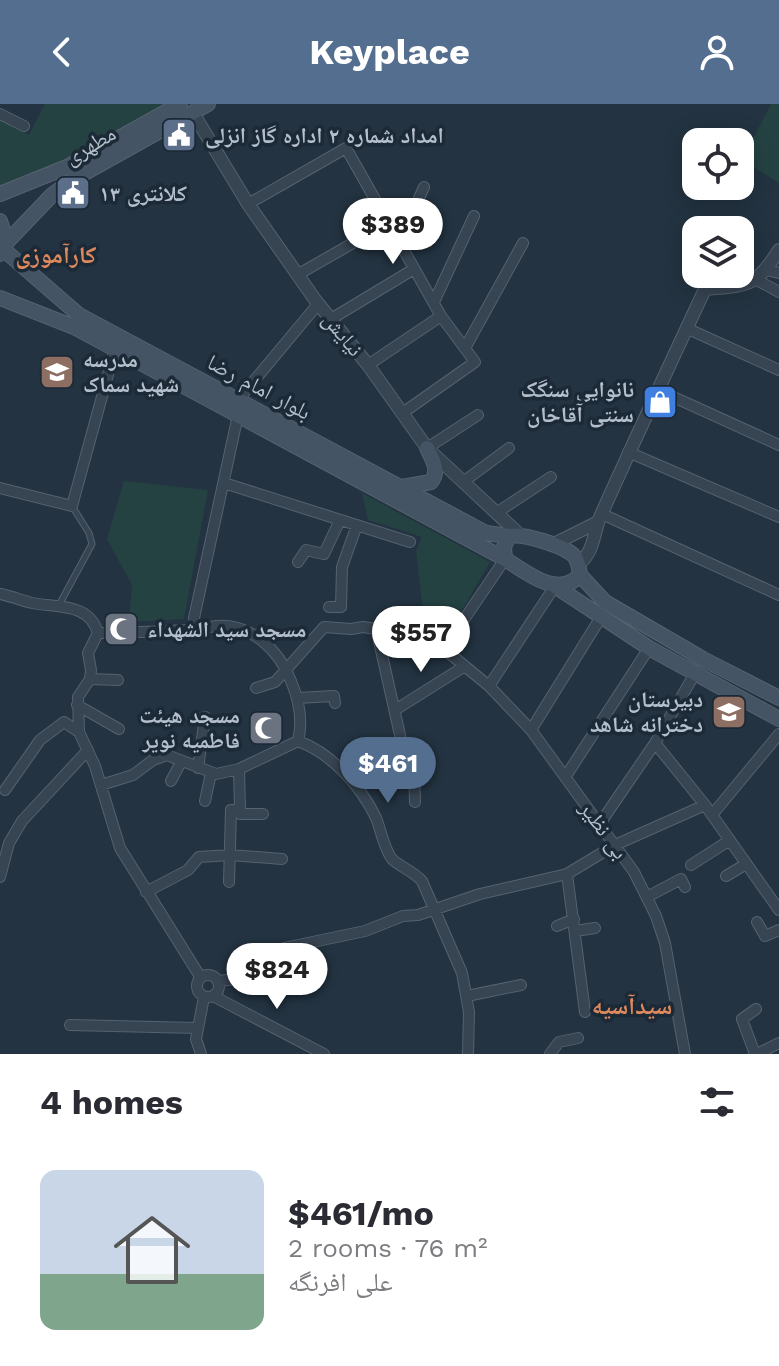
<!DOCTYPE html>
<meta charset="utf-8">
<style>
body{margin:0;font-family:"Work Sans","Noto Naskh Arabic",sans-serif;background:#f7f7f7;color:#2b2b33;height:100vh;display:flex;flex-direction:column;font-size:30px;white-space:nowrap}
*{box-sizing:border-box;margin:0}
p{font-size:26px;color:#7c7c81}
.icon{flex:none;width:44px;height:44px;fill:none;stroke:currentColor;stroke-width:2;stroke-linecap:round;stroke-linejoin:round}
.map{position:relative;height:950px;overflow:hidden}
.drawer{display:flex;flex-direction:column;background:#fff;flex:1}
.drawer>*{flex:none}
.controls{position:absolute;left:682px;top:24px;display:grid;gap:16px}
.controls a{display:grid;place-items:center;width:72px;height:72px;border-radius:16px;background:#fff;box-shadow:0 4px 20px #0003;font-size:40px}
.price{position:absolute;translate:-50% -68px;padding:0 18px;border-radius:28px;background:#fff;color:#222;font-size:26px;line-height:52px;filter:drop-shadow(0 2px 4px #0008)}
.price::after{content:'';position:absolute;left:50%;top:48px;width:24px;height:18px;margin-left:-12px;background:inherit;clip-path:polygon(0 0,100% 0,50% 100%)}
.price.on{background:#546e8f;color:#fff}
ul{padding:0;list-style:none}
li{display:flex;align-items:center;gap:24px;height:200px;padding:0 40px}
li+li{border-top:2px solid #e1e1e2}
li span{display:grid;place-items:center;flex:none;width:224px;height:160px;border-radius:16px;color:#555}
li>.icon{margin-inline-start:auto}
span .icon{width:96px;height:96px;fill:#fffc;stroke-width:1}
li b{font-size:34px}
h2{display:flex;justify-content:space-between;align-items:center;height:96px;padding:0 40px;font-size:34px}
header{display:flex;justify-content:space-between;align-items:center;height:104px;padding:0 40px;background:#546e8f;color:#fff;font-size:36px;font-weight:700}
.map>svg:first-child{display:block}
.green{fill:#254242}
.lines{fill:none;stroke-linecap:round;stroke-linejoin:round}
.service-casing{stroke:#55626f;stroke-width:7}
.minor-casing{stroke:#55626f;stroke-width:12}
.tertiary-casing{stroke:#55626f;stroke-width:14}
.secondary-casing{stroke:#55626f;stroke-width:16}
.service{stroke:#374451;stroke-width:5}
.minor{stroke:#374451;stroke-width:10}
.tertiary{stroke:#374451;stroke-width:12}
.secondary{stroke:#455464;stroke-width:14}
.labels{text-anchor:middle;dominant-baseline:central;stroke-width:7;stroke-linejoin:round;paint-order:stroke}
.poi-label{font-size:22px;font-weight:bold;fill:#b4bfcc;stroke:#1c2936;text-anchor:start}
.street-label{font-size:22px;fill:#b4bfcc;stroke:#1c2936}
.neighbourhood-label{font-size:24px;font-weight:bold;fill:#de895d;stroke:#1c2936}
</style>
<header><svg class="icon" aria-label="back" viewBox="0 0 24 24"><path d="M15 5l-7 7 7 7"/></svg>Keyplace<svg class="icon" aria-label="person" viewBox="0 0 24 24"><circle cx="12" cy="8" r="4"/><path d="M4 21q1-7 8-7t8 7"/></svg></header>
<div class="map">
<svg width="779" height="950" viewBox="0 0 779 950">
<rect width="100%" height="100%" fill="#233341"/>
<path class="green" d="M45,0H168L75,53L0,83V17L29,31Z
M771,0H779V79L744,57L748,44Z
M124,377L208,386L184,515L129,518L132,481L107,435Z
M362,389L490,458L449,528L425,524L416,447L422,433L368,416Z"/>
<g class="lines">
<g class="service-casing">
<path id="service" d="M59,501L92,440L89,429L72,402"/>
</g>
<g class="minor-casing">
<path id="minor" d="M0,10L24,22
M248,100L346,44L441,212L475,258L404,308
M399,139L424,83
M766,166L779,169
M297,171L388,119
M757,176L779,188
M434,198L474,112
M331,215L414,165
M686,224L779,266
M465,244L523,139
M368,261L441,212
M658,286L779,341
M238,296L318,200
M427,344L478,311
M628,348L779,413
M463,378L509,344
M224,379L410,438
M0,384L72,402L115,245
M496,409L551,373
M602,410L779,491
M298,458L306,446L324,450L340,416
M0,490C10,492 21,496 32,499C56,504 89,498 98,529C129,529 160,527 192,526C200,526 208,523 216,522C251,519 279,546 291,577C299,596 303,617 298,637
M329,503H341L342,463L357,421
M376,524L402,640L414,659L415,698
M197,526L194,514L238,311
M98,529L88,549L91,566L90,575L78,593L79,628L95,662L120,744L201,874
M444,545L505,455
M90,575L118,576
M489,582L555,482
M256,584L275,578L324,523L351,525L363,523L422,532L444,545L489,582L531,626L634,768L656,812L665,839L685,950
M297,594L334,592L335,599
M77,601L119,625
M395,606L465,562
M197,615L205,613L198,664
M531,626L601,513
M298,637C331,649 361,682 376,714C381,726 384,745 392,755C400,763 412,766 422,777L462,869L469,908L468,950
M655,639L705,701L779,806
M367,643H404
M566,672L649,544
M171,677L181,658
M101,681L133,671L153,656L167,651L216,670L239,665L298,637
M5,686L40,636L64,618L79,628
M205,697L211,669
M240,705V710H263
M712,711L779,630
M599,721L655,639L694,571
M691,761L730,736
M567,770L585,908
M726,772L746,760
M0,773L9,739L22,717L88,646
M229,778L231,706L240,705L239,665
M146,788L188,766L199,753L230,751L282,755
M647,793L681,775L685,783
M757,818L765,832L779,826
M557,822L574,815
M575,827L595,824
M197 882a11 11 0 1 1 22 0a11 11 0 1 1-22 0Z
M218,877L237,875L251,869L284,844L365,827L403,812L418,811L480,790L567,770L615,741L705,701
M213,892L324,950
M467,892L521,881
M70,921L197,924
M201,950L196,935L204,893
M550,950L559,938L578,934
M755,950L742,915L756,905
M757,950L779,939"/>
</g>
<g class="tertiary-casing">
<path id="tertiary" d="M193,9L248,100L316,197L368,261L427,344L519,430
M552,441L598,418
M579,460C595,447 593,428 601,411C635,335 670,260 705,185C748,181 755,184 779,146"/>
</g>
<g class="secondary-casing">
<path id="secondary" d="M0,90L67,63L180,0
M0,117L7,138
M4,146L79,211L486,429L509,432
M0,150L7,138L52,91L74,75L208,0
M0,194L74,223L505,455C527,469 558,495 580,471C579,465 579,459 575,453C566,442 523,429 509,432L504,443L505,455
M402,383L431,378C440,366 433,357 427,344
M580,471L605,498L703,555L779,594
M555,482L649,544L779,615"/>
</g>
<use href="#service" class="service"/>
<use href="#minor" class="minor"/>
<use href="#tertiary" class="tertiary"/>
<use href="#secondary" class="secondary"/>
</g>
<defs>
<g id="civic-square" transform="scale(1.8)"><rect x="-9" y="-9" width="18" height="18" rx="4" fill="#5c6f8a" stroke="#1c2936"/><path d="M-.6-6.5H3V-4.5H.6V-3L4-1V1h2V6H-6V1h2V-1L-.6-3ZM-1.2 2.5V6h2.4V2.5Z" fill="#fff"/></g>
<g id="school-square" transform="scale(1.8)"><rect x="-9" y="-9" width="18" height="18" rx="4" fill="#8d6e63" stroke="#1c2936"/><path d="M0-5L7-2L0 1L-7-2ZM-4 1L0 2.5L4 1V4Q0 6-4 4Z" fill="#fff"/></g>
<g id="shop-square" transform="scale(1.8)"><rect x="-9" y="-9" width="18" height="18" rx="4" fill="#3f7fe0" stroke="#1c2936"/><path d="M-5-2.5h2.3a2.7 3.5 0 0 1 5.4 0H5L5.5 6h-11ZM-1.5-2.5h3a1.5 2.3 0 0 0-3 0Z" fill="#fff"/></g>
<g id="mosque-square" transform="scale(1.8)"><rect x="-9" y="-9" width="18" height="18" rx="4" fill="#6b7280" stroke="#1c2936"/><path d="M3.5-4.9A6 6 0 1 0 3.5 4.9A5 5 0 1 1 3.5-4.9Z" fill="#fff"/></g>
</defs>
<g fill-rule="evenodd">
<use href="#civic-square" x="179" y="31"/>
<use href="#civic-square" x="73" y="89"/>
<use href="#school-square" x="57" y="268"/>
<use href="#shop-square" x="660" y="298"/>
<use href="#mosque-square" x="121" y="525"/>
<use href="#school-square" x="729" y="608"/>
<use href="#mosque-square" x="266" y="624"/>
</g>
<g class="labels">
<g class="poi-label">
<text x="205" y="31">امداد شماره ۲ اداره گاز انزلی</text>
<text x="99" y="89">کلانتری ۱۳</text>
<text x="83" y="255">مدرسه<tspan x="83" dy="25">شهید سماک</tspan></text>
<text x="634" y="285" text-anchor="end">نانوایی سنگک<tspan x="634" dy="25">سنتی آقاخان</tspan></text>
<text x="147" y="525">مسجد سید الشهداء</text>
<text x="703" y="595" text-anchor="end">دبیرستان<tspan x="703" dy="25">دخترانه شاهد</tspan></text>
<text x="240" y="611" text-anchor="end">مسجد هیئت<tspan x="240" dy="25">فاطمیه نویر</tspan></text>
</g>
<g class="street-label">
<text transform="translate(90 41) rotate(-30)">مطهری</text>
<text transform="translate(343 230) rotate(51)">نیایش</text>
<text transform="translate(259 283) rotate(28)">بلوار امام رضا</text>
<text transform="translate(604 726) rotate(54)">بی نظیر</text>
</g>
<g class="neighbourhood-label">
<text x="56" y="151">کارآموزی</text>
<text x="632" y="902">سیدآسیه</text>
</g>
</g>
</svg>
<div class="controls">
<a><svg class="icon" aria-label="locate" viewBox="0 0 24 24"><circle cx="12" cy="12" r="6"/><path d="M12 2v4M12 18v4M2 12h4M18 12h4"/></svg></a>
<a><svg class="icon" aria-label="layers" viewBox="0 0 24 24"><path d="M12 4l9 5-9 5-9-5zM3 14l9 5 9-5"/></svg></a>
</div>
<b class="price" style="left:393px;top:162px">$389</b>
<b class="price" style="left:421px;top:570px">$557</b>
<b class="price on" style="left:388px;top:701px">$461</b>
<b class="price" style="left:277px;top:907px">$824</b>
</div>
<section class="drawer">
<h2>4 homes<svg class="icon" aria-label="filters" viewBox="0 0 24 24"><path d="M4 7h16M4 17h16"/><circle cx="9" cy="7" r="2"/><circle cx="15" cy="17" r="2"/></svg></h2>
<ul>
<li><span style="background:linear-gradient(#c9d6e8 65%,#7fa58c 0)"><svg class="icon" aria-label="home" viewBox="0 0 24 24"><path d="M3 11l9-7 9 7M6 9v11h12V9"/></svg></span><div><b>$461/mo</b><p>2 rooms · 76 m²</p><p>علی افرنگه</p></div></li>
</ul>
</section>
